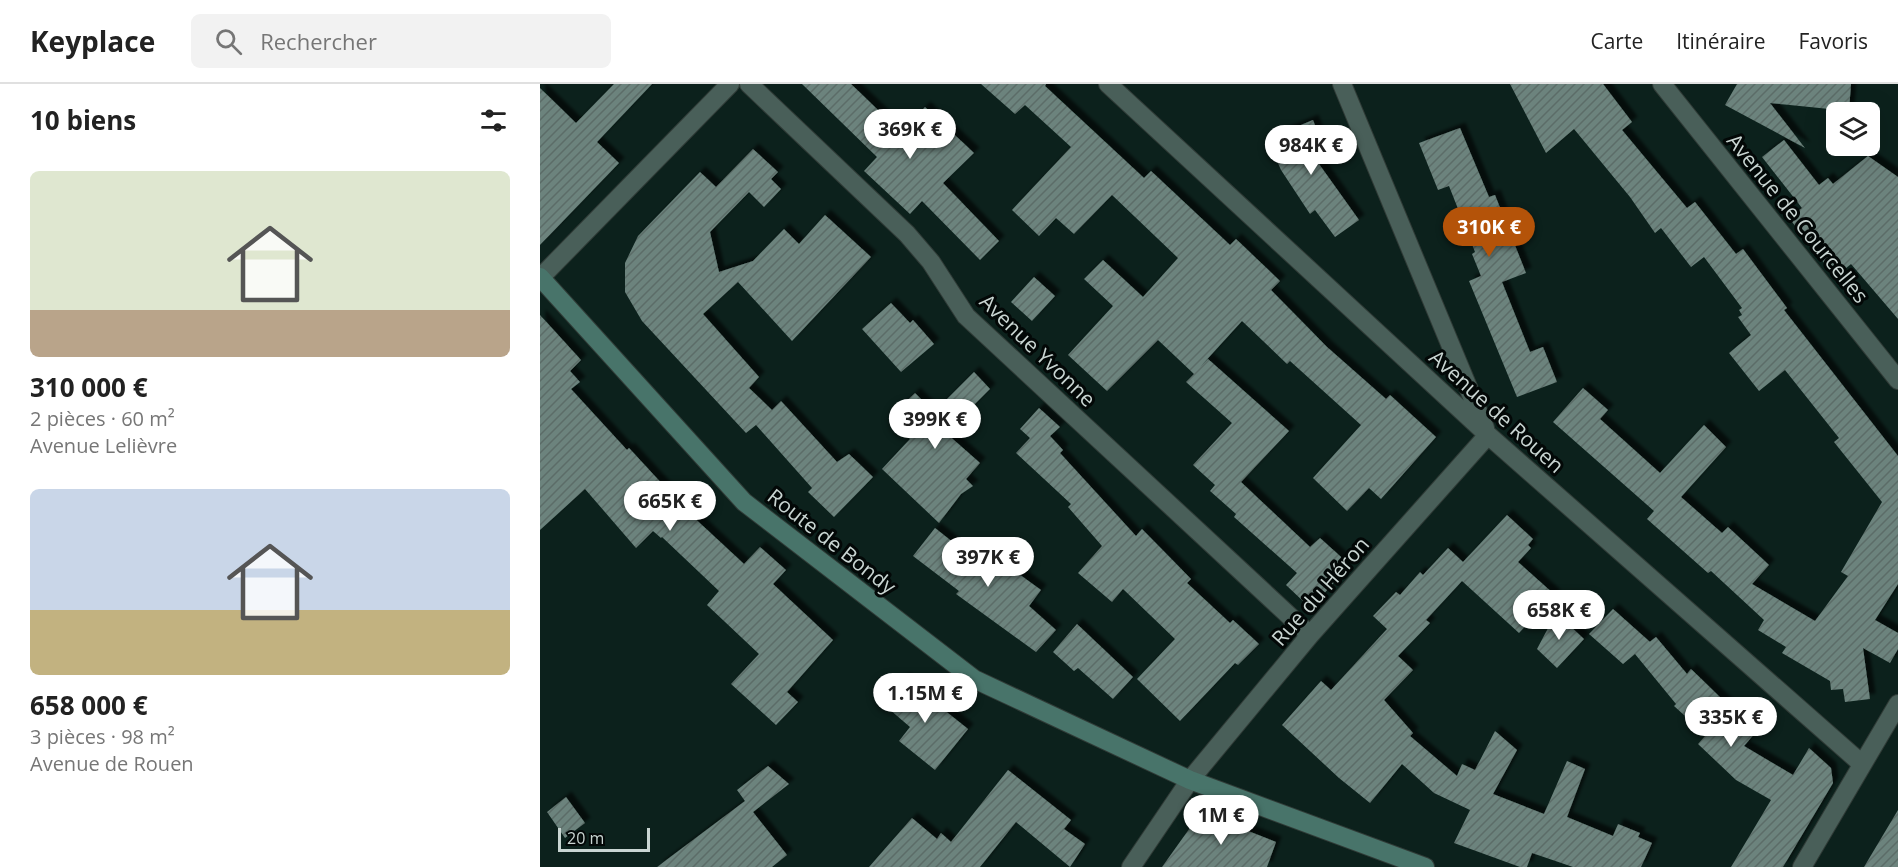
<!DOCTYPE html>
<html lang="fr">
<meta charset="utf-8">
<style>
body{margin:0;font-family:"Open Sans",sans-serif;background:#f2f2f2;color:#222;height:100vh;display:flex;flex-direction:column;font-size:22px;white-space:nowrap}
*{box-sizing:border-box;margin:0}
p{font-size:20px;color:#767676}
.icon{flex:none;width:33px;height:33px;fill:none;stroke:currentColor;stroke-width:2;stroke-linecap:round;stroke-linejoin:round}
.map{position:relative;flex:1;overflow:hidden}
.panel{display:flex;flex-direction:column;background:#fff;width:540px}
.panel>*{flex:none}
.controls{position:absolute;left:1286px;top:18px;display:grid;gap:12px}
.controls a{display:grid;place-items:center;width:54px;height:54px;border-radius:9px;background:#fff;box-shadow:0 6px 24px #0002;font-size:30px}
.scale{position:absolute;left:18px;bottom:15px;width:92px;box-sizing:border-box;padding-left:6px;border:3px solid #c9d5d2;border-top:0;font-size:16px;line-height:21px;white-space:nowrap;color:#c9d5d2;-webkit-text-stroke:4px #030807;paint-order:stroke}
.price{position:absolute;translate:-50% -51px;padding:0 14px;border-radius:21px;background:#fff;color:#222;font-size:20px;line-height:39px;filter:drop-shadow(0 2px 3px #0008)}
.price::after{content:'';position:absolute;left:50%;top:36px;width:18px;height:14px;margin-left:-9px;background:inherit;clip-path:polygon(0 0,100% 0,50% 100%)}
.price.on{background:#b45309;color:#fff}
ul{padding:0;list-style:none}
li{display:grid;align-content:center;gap:12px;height:318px;padding:0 30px}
li span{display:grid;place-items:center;height:186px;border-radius:9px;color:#555}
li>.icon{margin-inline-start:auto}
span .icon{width:108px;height:108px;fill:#fffc;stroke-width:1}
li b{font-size:26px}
h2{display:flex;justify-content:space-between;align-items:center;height:72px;padding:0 30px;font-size:26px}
header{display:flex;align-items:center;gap:36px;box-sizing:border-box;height:84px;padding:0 30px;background:#fff;border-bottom:2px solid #e0e0e0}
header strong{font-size:28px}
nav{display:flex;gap:33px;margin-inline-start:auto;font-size:21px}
.search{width:420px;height:54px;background:#f2f2f2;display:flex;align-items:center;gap:15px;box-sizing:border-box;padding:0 21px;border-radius:9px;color:#767676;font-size:22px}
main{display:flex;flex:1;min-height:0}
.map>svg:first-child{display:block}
.building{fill:url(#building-hatch);filter:url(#shadow)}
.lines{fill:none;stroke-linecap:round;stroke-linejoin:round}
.street-casing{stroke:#303b37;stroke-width:20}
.secondary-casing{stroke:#303b37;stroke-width:20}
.street{stroke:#495f59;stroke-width:18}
.secondary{stroke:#48746a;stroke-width:18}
.labels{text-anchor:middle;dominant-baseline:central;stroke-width:6;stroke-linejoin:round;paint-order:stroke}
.street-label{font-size:21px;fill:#c9d5d2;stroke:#030807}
</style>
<header>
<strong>Keyplace</strong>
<div class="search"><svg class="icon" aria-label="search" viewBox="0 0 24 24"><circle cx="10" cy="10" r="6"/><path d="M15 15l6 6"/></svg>Rechercher</div>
<nav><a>Carte</a><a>Itinéraire</a><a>Favoris</a></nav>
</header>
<main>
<section class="panel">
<h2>10 biens<svg class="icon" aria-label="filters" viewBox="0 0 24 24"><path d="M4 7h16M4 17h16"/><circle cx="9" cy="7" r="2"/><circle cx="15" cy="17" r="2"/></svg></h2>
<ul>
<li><span style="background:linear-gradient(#dfe7d0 75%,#b9a48a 0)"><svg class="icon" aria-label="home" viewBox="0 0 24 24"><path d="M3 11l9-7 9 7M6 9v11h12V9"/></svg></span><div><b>310 000 €</b><p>2 pièces · 60 m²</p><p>Avenue Lelièvre</p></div></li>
<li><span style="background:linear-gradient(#c9d6e8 65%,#c2b280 0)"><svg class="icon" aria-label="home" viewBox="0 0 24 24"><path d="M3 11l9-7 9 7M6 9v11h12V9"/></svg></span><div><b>658 000 €</b><p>3 pièces · 98 m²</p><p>Avenue de Rouen</p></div></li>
</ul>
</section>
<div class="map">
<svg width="1358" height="783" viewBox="0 0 1358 783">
<defs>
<pattern id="building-hatch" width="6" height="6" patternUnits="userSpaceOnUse" patternTransform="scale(1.5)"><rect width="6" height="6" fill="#6c837d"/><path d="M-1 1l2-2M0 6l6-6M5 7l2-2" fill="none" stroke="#5b6c67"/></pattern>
<filter id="shadow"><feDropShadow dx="5.5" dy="-5.5" stdDeviation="1.5" flood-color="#0009"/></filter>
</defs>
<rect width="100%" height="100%" fill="#0c211c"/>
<path class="building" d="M74,0H112L57,58L79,79L0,161V4L36,39Z
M262,0H311L361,48L385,23L434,69L403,99L459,157L440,176L382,117L370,130L324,87L337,73Z
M441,0H506L505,2L604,94L611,87L690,161L696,155L740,197L731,206L787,263L846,315L850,311L896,353L841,415L829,404L807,427L773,394L821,341L750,277L747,280L702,237L660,283L668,275L749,347L701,398L770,463L780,454L810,481L778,516L764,518L746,501L757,489L694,433L696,430L670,407L675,401L653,381L692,339L646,298L654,290L618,256L567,307L528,271L573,222L544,195L563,176L603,213L638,174L572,111L534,150L516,134L499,152L472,126L531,63L485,21L475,30Z
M970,0H1063L1092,38L1082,46L1147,124L1155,118L1196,170L1203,165L1247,224L1244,226L1358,372V500L1335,536L1358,549V565L1350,579L1323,564L1330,615L1305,618L1303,605L1291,606L1290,597L1242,569L1246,563L1218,546L1224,536L1171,487L1168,489L1107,435L1114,427L1013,338L1043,304L1068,326L1060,335L1120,389L1164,341L1186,363L1141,413L1182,449L1188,443L1229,481L1212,500L1275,537L1308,492L1301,488L1342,418L1294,358L1299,354L1245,286L1219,307L1189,269L1211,251L1198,233L1202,231L1199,226L1202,224L1164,173L1151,183L1121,144L1115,149L1090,113L1034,45L1006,69Z
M1197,0H1311L1309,27L1230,19L1265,64L1185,21Z
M773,36L785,68L774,73L819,136L795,153L775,126L770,130L741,86L727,55Z
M920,44L949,113L955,111L986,189L962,198L990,268L1003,263L1017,298L977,313L929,197L941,192L932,170L935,168L909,102L898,106L879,59Z
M1244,56L1279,101L1288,94L1293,100L1328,72L1358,93V235L1311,180L1295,193L1249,134L1262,124L1222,73Z
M213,65L238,88L231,95L241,105L224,123L209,108L170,148L179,188L213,177L244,145L259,160L285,131L331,173L252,257L198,198L163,230L219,293L209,304L232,326L241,317L297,378L309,370L333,393L294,433L268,408L272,404L216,341L206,349L102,237L85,208V179L98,152L160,88L176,103Z
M494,193L515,212L492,237L471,218Z
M351,219L370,239L373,236L394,260L361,288L322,245Z
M0,231L41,276L30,287L40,298L31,305L87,366L89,364L149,429L204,480L220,463L246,486L233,500L293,556L247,608L258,618L236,641L191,600L219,570L167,521L179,507L122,453L121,454L113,447L96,464L45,405L0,446Z
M434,288L450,305L406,349L440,379L426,395L433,402L421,410L399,439L342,385L370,355L352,339L357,333L353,330L375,309L394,328Z
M499,324L520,343L510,352L523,366L520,369L596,452L602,445L651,495L647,499L690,539L693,536L719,560L698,581L695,579L640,637L597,595L635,555L583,505L572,518L538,489L562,462L528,423L531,420L476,369L490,354L480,345Z
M967,431L993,455L988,461L991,464L978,478L1015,511L979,549L922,497L886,536L890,539L858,572L873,586L844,616L873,649L870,652L917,692L922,680L935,686L955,647L977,666L953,710L1004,730L1027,677L1045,685L1027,733L1073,752L1078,740L1100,749L1098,753L1112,759L1101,783H1033L992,769L987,783H980L914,759L930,726L894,709L862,680L830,719L799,694L742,641L781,597L791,606L847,545L833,532L856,508L860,511L880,488L883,491L908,464L923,478Z
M395,444L439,479L447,467L501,506L489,522L516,546L496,568L416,510L419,507L373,472Z
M1073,525L1110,558L1102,564L1116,553L1147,590L1151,585L1216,648L1204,662L1253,691L1269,664L1291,684L1293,699L1243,783H1191L1231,716L1196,696L1158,660L1166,651L1134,622L1136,620L1095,570L1083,580L1049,550Z
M1016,529L1044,555L1017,584L997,565Z
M537,540L593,593L573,615L538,584L534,587L513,568Z
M364,594L428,645L395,686L359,657L370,643L342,619Z
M228,682L249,700L213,728L247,771L232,783H117L205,717L197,706Z
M468,686L531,736L524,745L545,760L530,783L476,738L440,783H329L372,734L397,755L401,749L411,758Z
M26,713L45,739L25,754L7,728Z
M1358,726V783H1324Z
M672,729L700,739L698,743L736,758L727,783H622L657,734Z"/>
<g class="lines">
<g class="street-casing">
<path id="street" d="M209,0L367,150L391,178L426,232L770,551
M568,0L948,351L1322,680
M802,0L945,344
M1122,0L1358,296
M0,194L190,0
M591,783L650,696L770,551L948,351
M1262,783L1358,620"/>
</g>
<g class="secondary-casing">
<path id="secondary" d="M0,193L204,418L434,595L650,696L885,783"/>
</g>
<use href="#street" class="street"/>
<use href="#secondary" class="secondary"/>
</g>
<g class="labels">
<g class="street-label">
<text transform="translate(1258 134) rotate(51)">Avenue de Courcelles</text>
<text transform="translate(498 266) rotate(44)">Avenue Yvonne</text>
<text transform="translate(957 327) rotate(42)">Avenue de Rouen</text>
<text transform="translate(292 457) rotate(38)">Route de Bondy</text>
<text transform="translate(780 507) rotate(-49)">Rue du Héron</text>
</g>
</g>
</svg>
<div class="controls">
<a><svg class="icon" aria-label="layers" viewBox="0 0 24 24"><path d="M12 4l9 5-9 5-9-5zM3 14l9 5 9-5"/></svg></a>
</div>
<div class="scale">20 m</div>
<b class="price" style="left:370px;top:76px">369K €</b>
<b class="price" style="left:771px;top:92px">984K €</b>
<b class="price on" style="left:949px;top:174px">310K €</b>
<b class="price" style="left:395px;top:366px">399K €</b>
<b class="price" style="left:130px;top:448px">665K €</b>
<b class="price" style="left:448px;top:504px">397K €</b>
<b class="price" style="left:1019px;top:557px">658K €</b>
<b class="price" style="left:385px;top:640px">1.15M €</b>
<b class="price" style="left:1191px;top:664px">335K €</b>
<b class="price" style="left:681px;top:762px">1M €</b>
</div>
</main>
